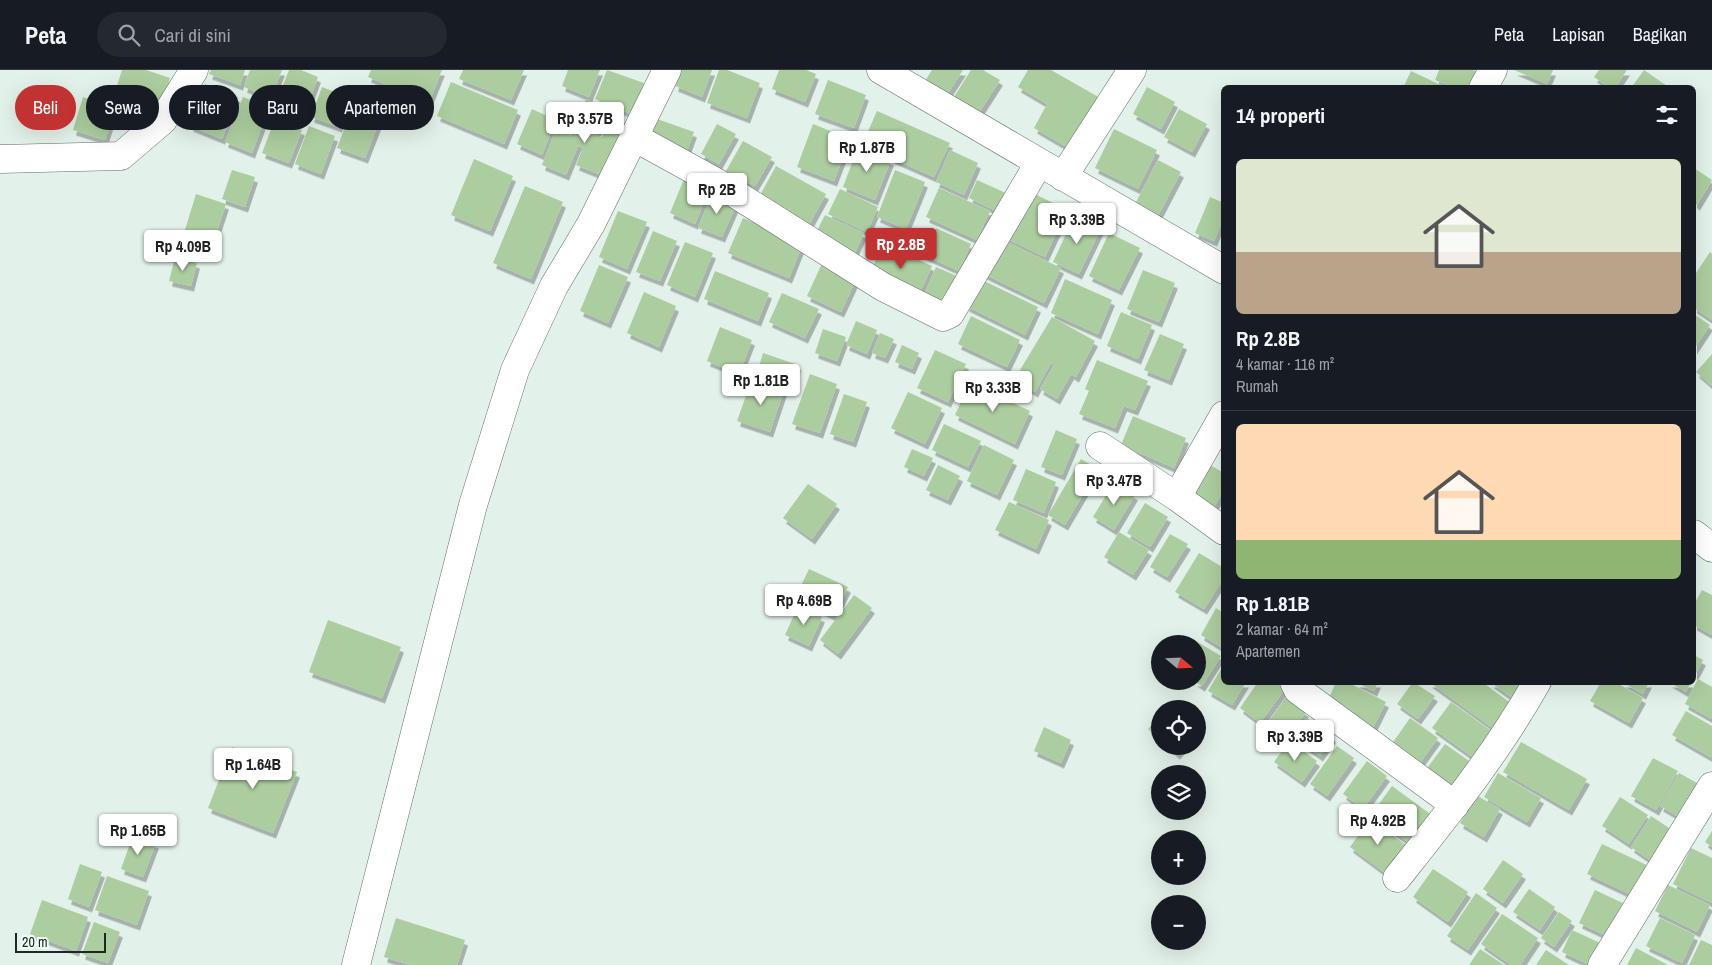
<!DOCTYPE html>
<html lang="id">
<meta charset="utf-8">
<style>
body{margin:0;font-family:"Archivo Narrow",sans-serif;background:#242831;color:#f1f3f6;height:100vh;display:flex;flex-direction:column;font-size:19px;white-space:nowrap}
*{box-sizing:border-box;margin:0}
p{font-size:16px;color:#9ea1a6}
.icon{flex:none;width:28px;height:28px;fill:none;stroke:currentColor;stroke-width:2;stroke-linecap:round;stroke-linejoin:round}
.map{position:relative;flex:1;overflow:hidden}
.details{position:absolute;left:1221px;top:15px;width:475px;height:600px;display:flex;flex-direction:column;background:#171b24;border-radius:8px;box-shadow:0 5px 20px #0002}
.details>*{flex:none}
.guide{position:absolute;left:15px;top:15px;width:475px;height:45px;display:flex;gap:10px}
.needle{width:32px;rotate:109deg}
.fabs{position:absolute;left:1151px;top:565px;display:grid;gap:10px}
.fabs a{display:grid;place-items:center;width:55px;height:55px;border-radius:50%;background:#171b24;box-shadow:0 5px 20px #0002;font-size:25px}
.scale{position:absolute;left:15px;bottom:12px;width:91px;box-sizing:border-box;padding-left:5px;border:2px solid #212623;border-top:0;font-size:14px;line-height:18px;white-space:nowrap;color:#212623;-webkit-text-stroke:4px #effef7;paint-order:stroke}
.price{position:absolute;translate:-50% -42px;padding:0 11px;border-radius:5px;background:#fff;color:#222;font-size:16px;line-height:32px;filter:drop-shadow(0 1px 2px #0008)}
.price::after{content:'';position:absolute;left:50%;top:30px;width:15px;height:11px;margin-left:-8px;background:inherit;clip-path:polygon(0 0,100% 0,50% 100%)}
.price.active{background:#c13232;color:#fff}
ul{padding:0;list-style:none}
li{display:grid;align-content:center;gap:10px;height:265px;padding:0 15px}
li+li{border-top:1px solid #363941}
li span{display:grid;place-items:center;height:155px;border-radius:8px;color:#555}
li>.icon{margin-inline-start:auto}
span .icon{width:90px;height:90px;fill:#fffc;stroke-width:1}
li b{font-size:21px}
h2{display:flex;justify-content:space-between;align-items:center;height:60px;padding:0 15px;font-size:21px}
.chip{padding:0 18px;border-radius:22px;background:#171b24;box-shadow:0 5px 20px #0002;font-size:18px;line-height:45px}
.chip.active{background:#c13232;color:#fff}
header{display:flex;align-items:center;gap:30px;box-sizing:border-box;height:70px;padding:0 25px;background:#171b24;border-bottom:1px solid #363941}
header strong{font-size:24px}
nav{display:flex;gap:28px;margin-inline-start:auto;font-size:18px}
.search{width:350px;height:45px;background:#242831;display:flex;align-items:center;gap:12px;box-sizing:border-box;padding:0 18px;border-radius:28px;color:#9ea1a6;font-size:19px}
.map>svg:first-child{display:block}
.building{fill:#accd9f;filter:url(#shadow)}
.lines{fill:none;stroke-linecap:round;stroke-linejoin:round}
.minor-casing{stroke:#616e68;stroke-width:29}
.minor{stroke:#fff;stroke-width:28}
</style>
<header>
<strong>Peta</strong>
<div class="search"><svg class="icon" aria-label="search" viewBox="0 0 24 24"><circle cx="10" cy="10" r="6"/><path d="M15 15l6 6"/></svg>Cari di sini</div>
<nav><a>Peta</a><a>Lapisan</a><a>Bagikan</a></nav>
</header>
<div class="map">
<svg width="1712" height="895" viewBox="0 0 1712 895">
<defs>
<filter id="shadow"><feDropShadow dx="3" dy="5.5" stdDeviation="0" flood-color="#0004"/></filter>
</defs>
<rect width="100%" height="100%" fill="#e2f1e9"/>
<path class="building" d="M122,0H146L170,8L160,37L115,22Z
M211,0H245L240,15L209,4Z
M250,0H282L271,28L244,17Z
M289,0H301L318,7L302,50L273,40Z
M371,0H442L429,32L368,7Z
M463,0H524L511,30L459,9Z
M568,0H600L589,27L562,16Z
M607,0L644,13L631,44L595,29Z
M681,0H712L702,27L675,16Z
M719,0H727L760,13L747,48L707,33Z
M779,0H806L816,4L805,32L772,19Z
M932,0H963L945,28L923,14Z
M971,0H983L1000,10L977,46L952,30Z
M1028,0H1051L1102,29L1072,80L1034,58L1047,34L1018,17Z
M1439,0H1473L1479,2L1473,18H1455L1435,10Z
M1514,0H1553L1547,14Z
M1599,0H1627L1615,18H1610L1594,7Z
M1644,0L1670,18H1631Z
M1411,1L1447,18H1403Z
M828,10L866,25L854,58L815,44Z
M451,12L518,40L504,74L437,46Z
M205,14L238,27L222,69L190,56Z
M322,17L350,28L339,57L311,47Z
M1147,17L1175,32L1161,59L1133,44Z
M83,27L116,37L105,70L73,60Z
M243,27L269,37L252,83L225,72Z
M586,29L607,38L596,65L602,67L605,58L624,66L606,107L576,95L583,78L578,76L566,105L542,95L556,59L571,65Z
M353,36L381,47L365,88L337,78Z
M532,39L556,50L542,85L517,74Z
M1179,39L1207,54L1192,82L1164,67Z
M877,41L950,73L934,107L862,75Z
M275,49L302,60L289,93L262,83Z
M657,49L694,62L687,81L650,67Z
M717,54L736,64L719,94L701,84Z
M813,54L850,69L834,111L797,97Z
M309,56L335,66L321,104L295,94Z
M1114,59L1157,80L1138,119L1095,98Z
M743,71L772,87L755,116L726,101Z
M858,77L891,90L875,130L843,117Z
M950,80L978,93L964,125L936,112Z
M474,89L513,106L490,161L451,145Z
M1158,90L1181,102L1158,146L1135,134Z
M776,96L826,124L809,155L759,127Z
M1694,98L1712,110L1697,135L1694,133Z
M232,100L255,107L245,137L222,129Z
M895,100L925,112L906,159L877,147Z
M684,109L709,119L695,154L670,143Z
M977,110L1008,124L1000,143L969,128Z
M525,116L563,132L531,209L493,193Z
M939,118L990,141L977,170L926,147Z
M840,119L878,137L867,162L828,144Z
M1027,120L1067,140L1045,187L1005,168Z
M712,123L737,133L722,167L698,158Z
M196,124L226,134L214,170L185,160Z
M1210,127L1224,133V147L1214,171L1195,163Z
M618,141L647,152L627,199L599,187Z
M825,145L864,163L852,188L813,169Z
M1075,145L1101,158L1079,204L1053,192Z
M743,148L803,173L789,208L728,183Z
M936,158L971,174L959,201L924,185Z
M653,161L677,171L660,211L636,202Z
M1109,163L1140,178L1119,220L1089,206Z
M999,168L1061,198L1044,233L982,203Z
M685,172L713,183L695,227L667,215Z
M883,174L932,196L919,225L870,203Z
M1710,182L1712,184V250L1694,238V206Z
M175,187L197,193L191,216L169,211Z
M825,187L859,203L841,242L807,226Z
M599,195L628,207L608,253L580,241Z
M936,197L959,207L943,242L921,232Z
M1143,200L1175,213L1159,252L1127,239Z
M715,201L769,223L758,251L704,229Z
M980,209L1038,237L1025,265L966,236Z
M1065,209L1112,230L1098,264L1051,243Z
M644,222L676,236L659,277L627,263Z
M782,223L819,239L805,268L769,252Z
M1121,242L1152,255L1138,289L1107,276Z
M1694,244L1710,255L1694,279Z
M971,246L1020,270L1007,297L958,274Z
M1052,247L1095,271L1076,307L1071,304L1057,329L1040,319L1054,295L1051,293L1035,322L1014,310Z
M856,251L877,260L867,284L846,275Z
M720,257L752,270L739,304L707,291Z
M823,259L846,267L837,291L815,283Z
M880,263L894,269L885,288L872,283Z
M1160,264L1184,274L1169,310L1144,300Z
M902,275L919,283L912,299L895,292Z
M935,280L966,294L948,332L917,318Z
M763,283L798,295L791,315L757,303Z
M1712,284V316L1696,302Z
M1097,290L1148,311L1135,340L1124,336L1115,358L1079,344L1089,321L1085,319Z
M810,304L837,314L820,363L792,354Z
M752,309L784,320L770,362L737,351Z
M970,312L1030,341L1015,374L955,345Z
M908,322L942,338L925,374L891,358Z
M844,324L867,332L853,372L830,364Z
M1133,346L1186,368L1174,398L1121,375Z
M944,354L981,371L968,397L932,380Z
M1056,360L1077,369L1062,405L1041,397Z
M984,375L1014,390L997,425L967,411Z
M912,379L933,388L924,406L904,397Z
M1081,389L1098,399L1065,455L1048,445Z
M938,395L960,406L948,430L926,420Z
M1210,395L1224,403V420L1211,442L1189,429Z
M1026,399L1056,412L1044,443L1013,430Z
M1114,412L1135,425L1114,460L1093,447Z
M808,414L837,434L812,469L783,448Z
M1009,432L1049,450L1036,479L995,460Z
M1145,433L1168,447L1150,477L1127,463Z
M1119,462L1149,480L1133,505L1104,487Z
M1170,464L1188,474L1167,507L1150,497Z
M1199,483L1224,498V508L1204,539L1175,522Z
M809,499L848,517L834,546L795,528Z
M1702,520L1712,525V565L1694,555V534Z
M854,525L872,538L838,584L820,570Z
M798,536L822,547L809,576L785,565Z
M1216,538L1224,543V579L1201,565Z
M328,550L401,577L382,628L309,602Z
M1191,568L1221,586L1202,616L1194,611H1198V574H1188Z
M1694,585L1703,590L1694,607Z
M1224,594V612H1246L1232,635L1208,621Z
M1698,609L1712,617V649L1685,634Z
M1258,612H1276L1285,619L1260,653L1240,638Z
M1336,612H1347L1386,632L1372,660L1325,637Z
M1355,612H1378L1374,621Z
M1413,612L1435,626L1418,649L1397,634Z
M1429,612H1482L1516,637L1498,662Z
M1490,612H1528L1515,630Z
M1601,612H1615L1643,628L1629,653L1590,631Z
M1622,612H1649L1643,624Z
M1669,612H1691L1686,622Z
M1286,627L1306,642L1281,677L1261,662Z
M1451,632L1497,665L1478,691L1432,658Z
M1686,641L1712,656V688L1672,665Z
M1160,645V670L1148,659Z
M1307,648L1333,667L1320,686L1293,667Z
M1410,648L1438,668L1417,697L1389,678Z
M1044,657L1071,670L1061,693L1034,681Z
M1289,671L1317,691L1302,712L1274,692Z
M1521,672L1587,709L1569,740L1503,702Z
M1445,674L1475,695L1452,728L1422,705Z
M1168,676H1184L1177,684Z
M1337,676L1354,688L1327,726L1310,714Z
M232,677L297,702L273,763L208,738Z
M1653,688L1678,701L1656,740L1631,726Z
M1367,691L1387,706L1363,739L1343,724Z
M1498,703L1541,728L1527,752L1484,727Z
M1679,703L1706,718L1688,752L1660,736Z
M1392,716L1433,746L1412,775L1371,745Z
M1476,725L1500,739L1484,767L1460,753Z
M1620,727L1648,745L1629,774L1602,756Z
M1651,746L1678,764L1657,795L1631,777Z
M1370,749L1406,775L1385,803L1350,777Z
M1712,761V777L1705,772Z
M133,765L156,773L143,807L121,799Z
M1602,774L1651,797L1636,827L1587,804Z
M1691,778L1712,788V833L1673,814Z
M1503,790L1523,804L1503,833L1483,819Z
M80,794L102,802L89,837L68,829Z
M1433,799L1468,822L1448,852L1413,827Z
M107,806L149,821L137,855L95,840Z
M1668,815L1710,835L1697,862L1655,841Z
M1529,819L1555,837L1540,860L1513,842Z
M1595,820L1629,836L1613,869L1579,853Z
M1476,823L1497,838L1468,880L1447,866Z
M42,830L88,847L76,881L30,864Z
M1559,842L1572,851L1554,877L1541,868Z
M1502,844L1538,868L1520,895H1511L1481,874Z
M396,848L465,870L457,895H411L384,887Z
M1660,848L1695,865L1682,893L1646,876Z
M94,852L120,862L108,893L82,884Z
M1572,860L1609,877L1590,895L1562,882Z
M1701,870L1712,875V895H1689Z
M1636,878L1668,895H1627Z
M1480,879L1504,895H1469Z
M1546,880L1569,895H1536Z"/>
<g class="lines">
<g class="minor-casing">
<path id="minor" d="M881,0L1224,200
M1483,18L1493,0
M634,67L721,115L883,217L943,247L950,244L1039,93
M0,89L121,86L163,50L194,0
M1063,107L1132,0
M1100,376L1177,427L1224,345
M1177,427L1224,461
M1694,464L1712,478
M1294,612L1298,620L1455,735
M1397,808C1447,745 1497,683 1537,612
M356,895L473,435L515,300L554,216L591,154L667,0
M1602,895L1712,716"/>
</g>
<use href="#minor" class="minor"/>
</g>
</svg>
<div class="fabs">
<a><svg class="needle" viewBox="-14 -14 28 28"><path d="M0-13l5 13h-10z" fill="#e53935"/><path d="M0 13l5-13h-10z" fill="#9ea1a6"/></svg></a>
<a><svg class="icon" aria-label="locate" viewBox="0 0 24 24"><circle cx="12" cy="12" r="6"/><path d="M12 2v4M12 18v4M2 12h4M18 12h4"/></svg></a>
<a><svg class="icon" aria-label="layers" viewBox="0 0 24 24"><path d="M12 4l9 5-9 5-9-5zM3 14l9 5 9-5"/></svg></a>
<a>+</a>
<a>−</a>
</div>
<div class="scale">20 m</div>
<b class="price" style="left:585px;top:74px">Rp 3.57B</b>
<b class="price" style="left:867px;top:103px">Rp 1.87B</b>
<b class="price" style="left:717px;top:145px">Rp 2B</b>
<b class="price" style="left:1077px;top:175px">Rp 3.39B</b>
<b class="price active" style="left:901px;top:200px">Rp 2.8B</b>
<b class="price" style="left:183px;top:202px">Rp 4.09B</b>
<b class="price" style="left:761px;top:336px">Rp 1.81B</b>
<b class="price" style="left:993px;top:343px">Rp 3.33B</b>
<b class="price" style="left:1114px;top:436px">Rp 3.47B</b>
<b class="price" style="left:804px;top:556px">Rp 4.69B</b>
<b class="price" style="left:1295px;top:692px">Rp 3.39B</b>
<b class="price" style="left:253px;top:720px">Rp 1.64B</b>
<b class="price" style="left:1378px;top:776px">Rp 4.92B</b>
<b class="price" style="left:138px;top:786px">Rp 1.65B</b>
<div class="guide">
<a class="chip active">Beli</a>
<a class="chip">Sewa</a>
<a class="chip">Filter</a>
<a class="chip">Baru</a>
<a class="chip">Apartemen</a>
</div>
<section class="details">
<h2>14 properti<svg class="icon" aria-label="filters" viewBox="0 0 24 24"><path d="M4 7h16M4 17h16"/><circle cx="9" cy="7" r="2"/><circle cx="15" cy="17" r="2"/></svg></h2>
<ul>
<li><span style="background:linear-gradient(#dfe7d0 60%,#b9a48a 0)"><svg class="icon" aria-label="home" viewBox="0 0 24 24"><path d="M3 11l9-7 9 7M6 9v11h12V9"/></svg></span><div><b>Rp 2.8B</b><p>4 kamar · 116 m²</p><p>Rumah</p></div></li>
<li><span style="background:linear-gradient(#ffd9b3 75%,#8fb573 0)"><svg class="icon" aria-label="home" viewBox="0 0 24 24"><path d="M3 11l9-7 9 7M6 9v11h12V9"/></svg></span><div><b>Rp 1.81B</b><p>2 kamar · 64 m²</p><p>Apartemen</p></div></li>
</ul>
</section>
</div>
